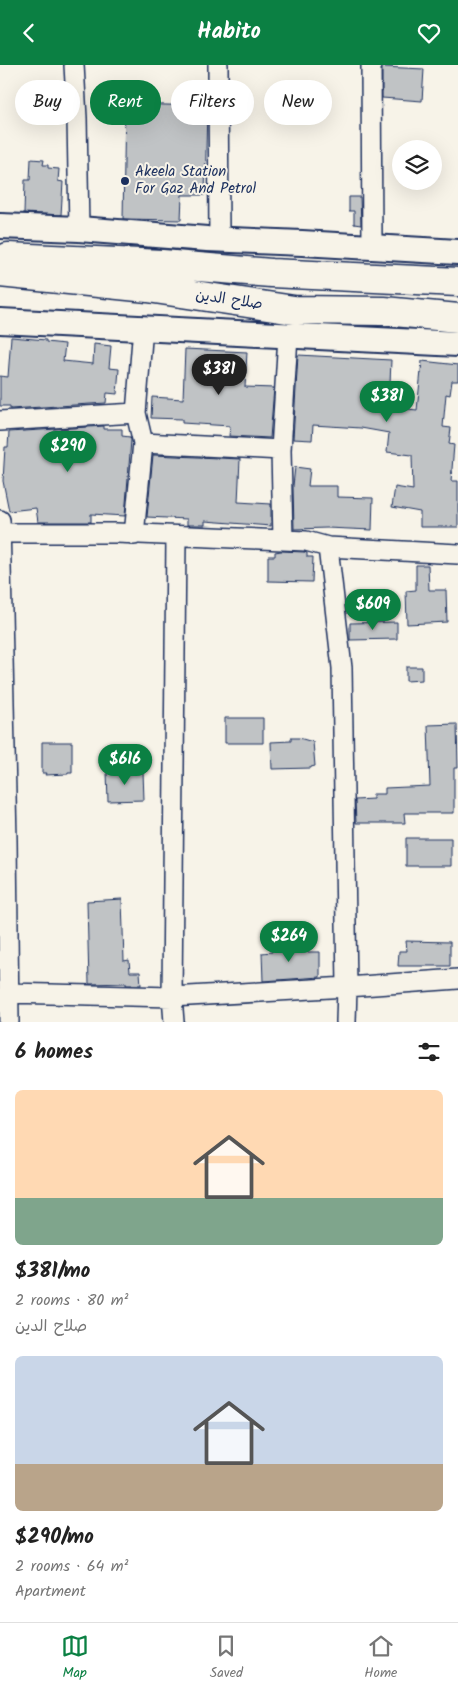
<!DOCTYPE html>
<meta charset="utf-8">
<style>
body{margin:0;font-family:Kalam,"Playpen Sans Arabic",sans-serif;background:#f2f2f2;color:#222;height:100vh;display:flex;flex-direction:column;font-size:19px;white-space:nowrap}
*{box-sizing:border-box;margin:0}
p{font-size:16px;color:#767676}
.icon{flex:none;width:28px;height:28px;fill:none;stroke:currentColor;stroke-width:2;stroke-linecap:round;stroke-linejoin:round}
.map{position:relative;height:957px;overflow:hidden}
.panel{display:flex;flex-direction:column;background:#fff;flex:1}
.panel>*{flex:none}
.guide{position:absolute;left:15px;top:15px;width:429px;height:45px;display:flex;gap:10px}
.buttons{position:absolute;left:392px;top:75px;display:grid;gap:10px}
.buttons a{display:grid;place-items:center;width:50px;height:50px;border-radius:50%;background:#fff;box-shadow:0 5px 20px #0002;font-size:25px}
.price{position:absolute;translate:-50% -42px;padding:0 11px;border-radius:18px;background:#0b8043;color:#fff;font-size:16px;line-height:32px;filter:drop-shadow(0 1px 2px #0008)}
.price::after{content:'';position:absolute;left:50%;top:30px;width:15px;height:11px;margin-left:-8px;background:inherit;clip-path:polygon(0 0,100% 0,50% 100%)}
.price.on{background:#222;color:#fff}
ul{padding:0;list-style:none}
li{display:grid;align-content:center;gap:10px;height:265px;padding:0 15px}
li span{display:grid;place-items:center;height:155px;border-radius:8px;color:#555}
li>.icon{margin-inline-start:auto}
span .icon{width:90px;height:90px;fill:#fffc;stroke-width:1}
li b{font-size:21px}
h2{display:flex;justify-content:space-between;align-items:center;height:60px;padding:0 15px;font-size:21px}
.chip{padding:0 18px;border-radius:22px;background:#fff;box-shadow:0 5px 20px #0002;font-size:18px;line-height:45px}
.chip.on{background:#0b8043;color:#fff}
header{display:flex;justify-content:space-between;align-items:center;height:65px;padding:0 15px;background:#0b8043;color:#fff;font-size:22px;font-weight:700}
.dock{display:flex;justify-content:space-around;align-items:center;height:70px;border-top:1px solid #e0e0e0;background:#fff;font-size:14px;color:#767676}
.dock a{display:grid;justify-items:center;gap:2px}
.dock .on{color:#0b8043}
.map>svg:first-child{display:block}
.building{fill:#c0c3c5;stroke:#1b2f5e}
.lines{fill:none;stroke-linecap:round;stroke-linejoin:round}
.minor-casing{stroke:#1b2f5e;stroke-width:22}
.major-casing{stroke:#1b2f5e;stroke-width:28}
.highway-casing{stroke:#1b2f5e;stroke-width:31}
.minor{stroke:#f7f3e8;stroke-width:19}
.major{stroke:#f7f3e8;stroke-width:24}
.highway{stroke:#f7f3e8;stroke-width:28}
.poi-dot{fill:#1b2f5e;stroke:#f7f3e8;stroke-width:2}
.labels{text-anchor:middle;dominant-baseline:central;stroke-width:4;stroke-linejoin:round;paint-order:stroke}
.poi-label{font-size:15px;fill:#1b2f5e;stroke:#f7f3e8;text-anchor:start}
.street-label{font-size:15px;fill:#1b2f5e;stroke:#f7f3e8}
</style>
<header><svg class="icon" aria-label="back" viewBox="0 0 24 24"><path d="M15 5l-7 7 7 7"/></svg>Habito<svg class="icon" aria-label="heart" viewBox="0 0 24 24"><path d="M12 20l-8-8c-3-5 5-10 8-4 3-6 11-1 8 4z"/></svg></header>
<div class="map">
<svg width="458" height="957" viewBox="0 0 458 957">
<rect width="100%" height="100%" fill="#f7f3e8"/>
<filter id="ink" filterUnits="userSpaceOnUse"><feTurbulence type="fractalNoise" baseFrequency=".02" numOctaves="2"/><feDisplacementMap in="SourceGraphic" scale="10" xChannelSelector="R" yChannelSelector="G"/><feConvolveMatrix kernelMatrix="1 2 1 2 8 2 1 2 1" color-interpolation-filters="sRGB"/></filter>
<g filter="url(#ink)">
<path class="building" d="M382,2L424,4L422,36L382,33Z
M125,39L207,41L205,130H182L181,155L123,154Z
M31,94L44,95L43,100H48V103L59,104L58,116L63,117L61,150L24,148L25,115H30Z
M349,132H360L361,160L354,159V146H349Z
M11,272L46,275V277L65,279L63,296L93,299L94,279L111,281L109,303L119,304L117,329L107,328L106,338L10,344V341H0V311L8,312Z
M185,284L247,287L245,322L274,323L270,373L229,371L230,361L182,358V354L151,353L152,332L183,334Z
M298,290L391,295L389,342L417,345L422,296L458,300V316H452L450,330L446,329L443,362L451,363L449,379L454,380L451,416H458V462H420V447L392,442L395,422L413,425L412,390L387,387L389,368L361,363L313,360L312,375L293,374Z
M104,361V364H122V371L130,372L131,375L125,451L91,449V457H38L36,443L9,446L3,416L5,382H8L9,367Z
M153,390L240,394L238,437L271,439V461L205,456V460H187V454L147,452Z
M295,402L310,404L308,421H337V432L373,433L372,465L327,463L294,464L293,421Z
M281,486L304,487L307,488V492H313L312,517L268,516V491H275V487Z
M416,500H428L429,525H446L447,557L407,559L406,526L416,525Z
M397,557V574L350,575V558Z
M406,602H422V615L406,616Z
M225,653H263V678H225Z
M457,659L458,703H454V748H404L405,758H356L355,735L373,734V729H385V723L430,721L428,660Z
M291,673H299L313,677L315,701L311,702V703L272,704L271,677L291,676Z
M42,677H72V708H68V709L45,710L46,708H42Z
M107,707H143L144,735L108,736Z
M406,773H451V801H406Z
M122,834L124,896L129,895L130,907H140L141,920H126V918L89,919L87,836Z
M272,873H288V887H320V912L263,916L262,888L272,887Z
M406,876L450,877V901H398L399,886H407Z"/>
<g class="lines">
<g class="minor-casing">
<path id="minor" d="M74,0L77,53L79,164
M218,0L219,175
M371,0L372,182
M136,348L143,262
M0,356L136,348L143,378L281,385
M0,455L7,776L9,957
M0,468H116L283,475L306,476L328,482L458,489
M134,470L143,378
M283,475L281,385L288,271
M328,482L342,603L347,922L346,957
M8,928L172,932L347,922L458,914
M174,957L172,932L176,471"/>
</g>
<g class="major-casing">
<path id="major" d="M0,161L79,164L207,174L302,178L458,187
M0,256L458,279"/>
</g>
<g class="highway-casing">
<path id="highway" d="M8,192L162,199L271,208L458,217
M0,208L148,223L294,245L384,246L458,253"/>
</g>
<use href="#minor" class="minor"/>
<use href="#major" class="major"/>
<use href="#highway" class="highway"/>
</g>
</g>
<circle class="poi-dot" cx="125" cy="116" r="5"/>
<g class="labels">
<g class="poi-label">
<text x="135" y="107">Akeela Station<tspan x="135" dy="17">For Gaz And Petrol</tspan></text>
</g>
<g class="street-label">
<text transform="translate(229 235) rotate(8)">صلاح الدين</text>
</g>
</g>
</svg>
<div class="buttons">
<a><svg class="icon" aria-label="layers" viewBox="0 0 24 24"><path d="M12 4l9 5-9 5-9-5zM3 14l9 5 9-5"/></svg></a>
</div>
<b class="price on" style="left:219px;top:331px">$381</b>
<b class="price" style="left:387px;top:358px">$381</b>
<b class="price" style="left:68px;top:408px">$290</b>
<b class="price" style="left:373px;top:566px">$609</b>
<b class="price" style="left:125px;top:721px">$616</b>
<b class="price" style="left:289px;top:898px">$264</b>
<div class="guide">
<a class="chip">Buy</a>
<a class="chip on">Rent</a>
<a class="chip">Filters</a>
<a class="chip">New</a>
</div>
</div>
<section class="panel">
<h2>6 homes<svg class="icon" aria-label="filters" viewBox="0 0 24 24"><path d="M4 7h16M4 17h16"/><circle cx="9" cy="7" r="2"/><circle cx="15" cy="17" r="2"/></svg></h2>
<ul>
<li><span style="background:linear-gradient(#ffd9b3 70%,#7fa58c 0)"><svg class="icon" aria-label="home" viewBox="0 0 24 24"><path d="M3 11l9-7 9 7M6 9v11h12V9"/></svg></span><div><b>$381/mo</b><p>2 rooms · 80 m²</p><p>صلاح الدين</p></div></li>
<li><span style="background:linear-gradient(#c9d6e8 70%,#b9a48a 0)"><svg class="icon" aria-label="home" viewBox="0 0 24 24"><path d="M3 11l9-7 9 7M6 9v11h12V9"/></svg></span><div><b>$290/mo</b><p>2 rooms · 64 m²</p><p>Apartment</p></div></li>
</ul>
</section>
<nav class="dock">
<a class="on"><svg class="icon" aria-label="map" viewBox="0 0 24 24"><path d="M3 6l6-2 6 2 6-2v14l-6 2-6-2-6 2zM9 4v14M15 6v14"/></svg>Map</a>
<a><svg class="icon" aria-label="saved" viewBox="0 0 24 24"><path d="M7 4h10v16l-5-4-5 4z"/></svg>Saved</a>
<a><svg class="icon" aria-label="home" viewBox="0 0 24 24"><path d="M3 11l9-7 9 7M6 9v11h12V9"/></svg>Home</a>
</nav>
